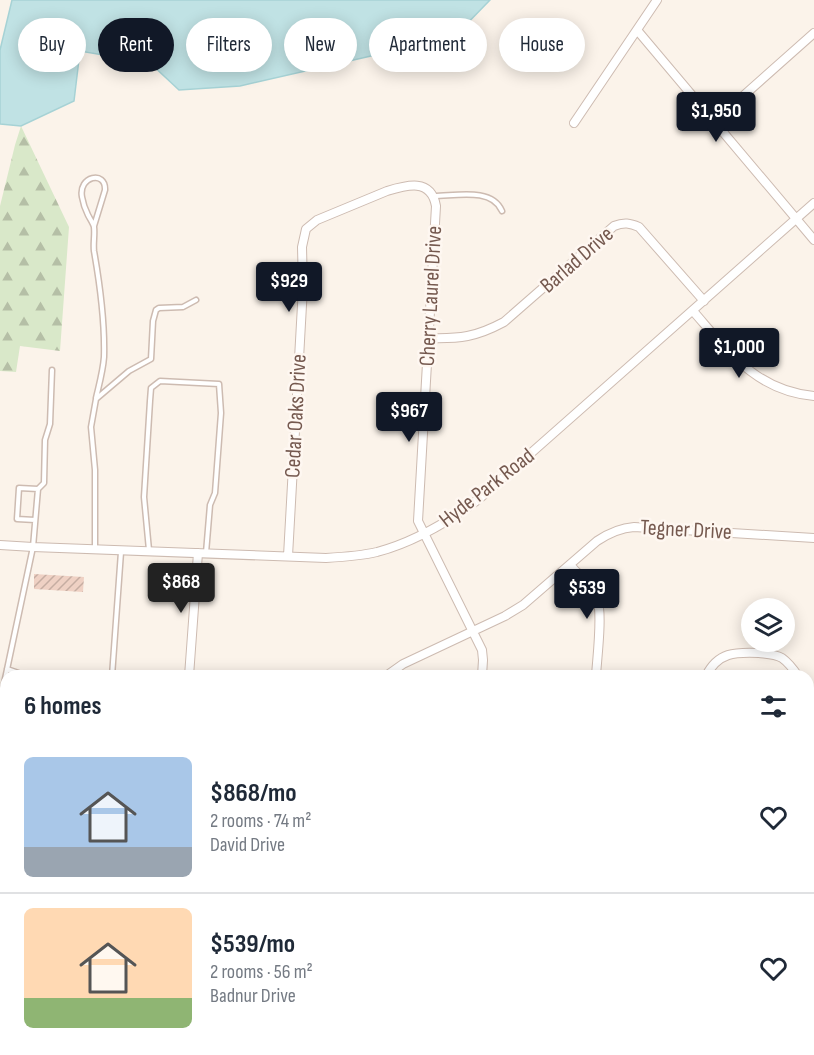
<!DOCTYPE html>
<meta charset="utf-8">
<style>
body{margin:0;font-family:"Sofia Sans Condensed",sans-serif;background:#f6f6f7;color:#1f2937;height:100vh;display:flex;flex-direction:column;font-size:22px;white-space:nowrap}
*{box-sizing:border-box;margin:0}
p{font-size:20px;color:#747a83}
.icon{flex:none;width:33px;height:33px;fill:none;stroke:currentColor;stroke-width:2;stroke-linecap:round;stroke-linejoin:round}
.map{position:relative;flex:1;overflow:hidden}
.panel{position:absolute;left:0px;top:670px;width:814px;height:386px;display:flex;flex-direction:column;background:#fff;border-radius:18px 18px 0 0;box-shadow:0 3px 15px #0003}
.panel>*{flex:none}
.top-card{position:absolute;left:18px;top:18px;width:778px;height:54px;display:flex;gap:12px}
.tools{position:absolute;left:741px;top:598px;display:grid;gap:12px}
.tools a{display:grid;place-items:center;width:54px;height:54px;border-radius:50%;background:#fff;box-shadow:0 3px 15px #0003;font-size:30px}
.price{position:absolute;translate:-50% -51px;padding:0 14px;border-radius:6px;background:#111827;color:#fff;font-size:20px;line-height:39px;filter:drop-shadow(0 2px 3px #0008)}
.price::after{content:'';position:absolute;left:50%;top:36px;width:18px;height:14px;margin-left:-9px;background:inherit;clip-path:polygon(0 0,100% 0,50% 100%)}
.price.current{background:#222;color:#fff}
ul{padding:0;list-style:none}
li{display:flex;align-items:center;gap:18px;height:150px;padding:0 24px}
li+li{border-top:2px solid #e0e1e3}
li span{display:grid;place-items:center;flex:none;width:168px;height:120px;border-radius:9px;color:#555}
li>.icon{margin-inline-start:auto}
span .icon{width:72px;height:72px;fill:#fffc;stroke-width:1}
li b{font-size:26px}
h2{display:flex;justify-content:space-between;align-items:center;height:72px;padding:0 24px;font-size:26px}
.chip{padding:0 21px;border-radius:27px;background:#fff;box-shadow:0 3px 15px #0003;font-size:21px;line-height:54px}
.chip.current{background:#111827;color:#fff}
.map>svg:first-child{display:block}
.forest{fill:url(#forest-firs)}
.water{fill:#c0e2e4;stroke:#a6d2d5;stroke-width:1.5}
.building{fill:url(#building-hatch)}
.lines{fill:none;stroke-linecap:round;stroke-linejoin:round}
.service-casing{stroke:#cdbbb1;stroke-width:7}
.minor-casing{stroke:#cdbbb1;stroke-width:10}
.tertiary-casing{stroke:#cdbbb1;stroke-width:12}
.service{stroke:#fff;stroke-width:4}
.minor{stroke:#fff;stroke-width:8}
.tertiary{stroke:#fff;stroke-width:9}
.labels{text-anchor:middle;dominant-baseline:central;stroke-width:5;stroke-linejoin:round;paint-order:stroke}
.street-label{font-size:22px;fill:#75594f;stroke:#fef7f1}
</style>
<div class="map">
<svg width="814" height="1055" viewBox="0 0 814 1055">
<defs>
<pattern id="forest-firs" width="22" height="20" patternUnits="userSpaceOnUse" patternTransform="scale(1.5)"><rect width="22" height="20" fill="#d9e8c9"/><path d="M5 1l3.5 6h-7zM16 11l3.5 6h-7z" fill="#b5bfa6"/></pattern>
<pattern id="building-hatch" width="6" height="6" patternUnits="userSpaceOnUse" patternTransform="scale(1.5)"><rect width="6" height="6" fill="#efd1c4"/><path d="M-1 1l2-2M0 6l6-6M5 7l2-2" fill="none" stroke="#c6ada2"/></pattern>
</defs>
<rect width="100%" height="100%" fill="#fbf3ea"/>
<path class="forest" d="M21,126L69,227L60,351L20,346L16,372L0,371V206L15,145Z
M752,1050H808L813,1055H751Z"/>
<path class="water" d="M12,0H490L454,37L240,86L179,90L150,63L80,51L74,101L21,126L0,124V50Z"/>
<path class="building" d="M34,574L84,577L83,592L34,589Z"/>
<g class="lines">
<g class="service-casing">
<path id="service" d="M434,196C455,196 492,187 502,211
M94,226L105,190C106,170 78,176 82,197C83,203 85,209 88,215C90,219 93,223 94,227C95,235 93,243 94,251C100,285 105,322 104,357C103,371 99,385 96,398
M38,489L44,483L45,440L50,424L52,370
M95,548V470L91,427L96,399L129,371L151,359L153,321L156,310L159,308L183,307L196,300
M149,550L144,497L150,401L151,388L160,381L219,384L221,413L215,493L210,505L206,553
M7,669L27,676
M112,676L121,552
M2,693L33,547L38,489L19,488L17,519L35,520
M0,844L6,747"/>
</g>
<g class="minor-casing">
<path id="minor" d="M637,30L814,240
M715,121L814,33
M574,123L657,0
M693,311C728,351 756,391 814,396
M428,338C460,339 476,337 504,322L614,226C624,222 630,223 639,227L704,301
M0,545L33,547L326,558C343,557 360,556 377,552C415,542 448,522 479,499L814,203
M288,556L303,287L302,247L306,229L317,220L387,191C407,185 431,178 436,206L418,521L482,650L483,660L482,676
M570,565C579,575 591,585 597,598C603,613 597,658 596,676
M189,676L198,553
M386,676L403,664L505,616L523,605L597,541C609,533 620,528 634,527L814,538
M706,676C718,652 735,652 759,653C767,654 775,654 782,658C789,663 794,670 798,676
M0,961H6
M560,1055V1050"/>
</g>
<g class="tertiary-casing">
<path id="tertiary" d="M0,851H6
M808,892L814,893"/>
</g>
<use href="#service" class="service"/>
<use href="#minor" class="minor"/>
<use href="#tertiary" class="tertiary"/>
</g>
<g class="labels">
<g class="street-label">
<text transform="translate(577 260) rotate(-41)">Barlad Drive</text>
<text transform="translate(431 296) rotate(-87)">Cherry Laurel Drive</text>
<text transform="translate(296 416) rotate(-87)">Cedar Oaks Drive</text>
<text transform="translate(487 488) rotate(-38)">Hyde Park Road</text>
<text transform="translate(686 530) rotate(3)">Tegner Drive</text>
</g>
</g>
</svg>
<div class="tools">
<a><svg class="icon" aria-label="layers" viewBox="0 0 24 24"><path d="M12 4l9 5-9 5-9-5zM3 14l9 5 9-5"/></svg></a>
</div>
<b class="price" style="left:716px;top:143px">$1,950</b>
<b class="price" style="left:289px;top:313px">$929</b>
<b class="price" style="left:739px;top:379px">$1,000</b>
<b class="price" style="left:409px;top:443px">$967</b>
<b class="price current" style="left:181px;top:614px">$868</b>
<b class="price" style="left:587px;top:620px">$539</b>
<div class="top-card">
<a class="chip">Buy</a>
<a class="chip current">Rent</a>
<a class="chip">Filters</a>
<a class="chip">New</a>
<a class="chip">Apartment</a>
<a class="chip">House</a>
</div>
<section class="panel">
<h2>6 homes<svg class="icon" aria-label="filters" viewBox="0 0 24 24"><path d="M4 7h16M4 17h16"/><circle cx="9" cy="7" r="2"/><circle cx="15" cy="17" r="2"/></svg></h2>
<ul>
<li><span style="background:linear-gradient(#a9c7e8 75%,#9aa5b1 0)"><svg class="icon" aria-label="home" viewBox="0 0 24 24"><path d="M3 11l9-7 9 7M6 9v11h12V9"/></svg></span><div><b>$868/mo</b><p>2 rooms · 74 m²</p><p>David Drive</p></div><svg class="icon" aria-label="heart" viewBox="0 0 24 24"><path d="M12 20l-8-8c-3-5 5-10 8-4 3-6 11-1 8 4z"/></svg></li>
<li><span style="background:linear-gradient(#ffd9b3 75%,#8fb573 0)"><svg class="icon" aria-label="home" viewBox="0 0 24 24"><path d="M3 11l9-7 9 7M6 9v11h12V9"/></svg></span><div><b>$539/mo</b><p>2 rooms · 56 m²</p><p>Badnur Drive</p></div><svg class="icon" aria-label="heart" viewBox="0 0 24 24"><path d="M12 20l-8-8c-3-5 5-10 8-4 3-6 11-1 8 4z"/></svg></li>
</ul>
</section>
</div>
